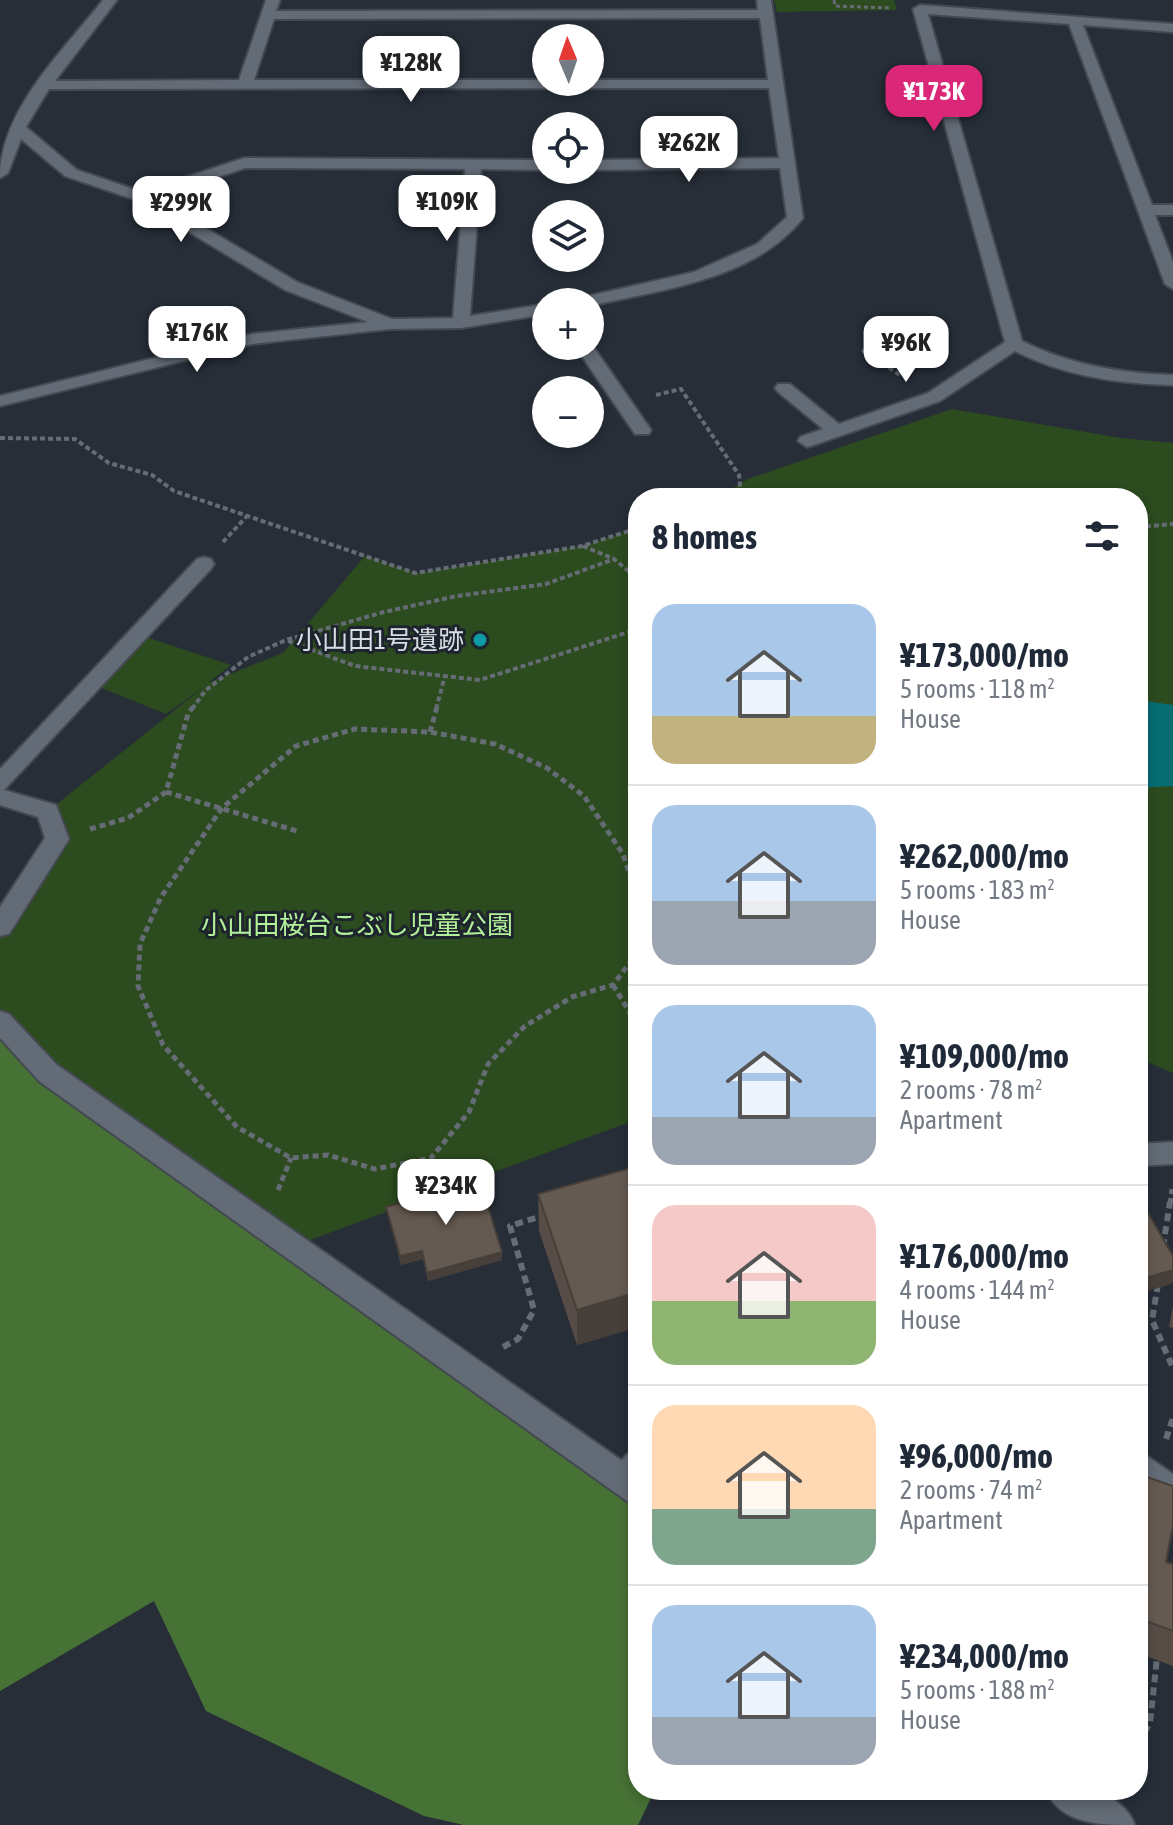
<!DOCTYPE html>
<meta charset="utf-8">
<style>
body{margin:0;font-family:"Asap Condensed","Noto Sans JP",sans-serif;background:#f2f2f3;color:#1f2937;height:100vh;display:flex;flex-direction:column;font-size:30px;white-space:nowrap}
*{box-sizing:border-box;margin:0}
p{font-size:26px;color:#747a83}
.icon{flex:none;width:44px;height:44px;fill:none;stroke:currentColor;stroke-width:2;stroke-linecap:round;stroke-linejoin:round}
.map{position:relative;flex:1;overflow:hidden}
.details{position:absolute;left:628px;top:488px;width:520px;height:1312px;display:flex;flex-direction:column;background:#fff;border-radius:32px;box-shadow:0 4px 12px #0003}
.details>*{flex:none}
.needle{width:52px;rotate:358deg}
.tools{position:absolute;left:532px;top:24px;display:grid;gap:16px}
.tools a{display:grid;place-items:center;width:72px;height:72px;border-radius:50%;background:#fff;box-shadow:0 4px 12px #0003;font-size:40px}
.price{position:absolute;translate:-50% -68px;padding:0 18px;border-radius:16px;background:#fff;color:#222;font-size:26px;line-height:52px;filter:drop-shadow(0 2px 4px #0008)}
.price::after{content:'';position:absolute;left:50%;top:48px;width:24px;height:18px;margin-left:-12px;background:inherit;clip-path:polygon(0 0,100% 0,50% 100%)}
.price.on{background:#db2777;color:#fff}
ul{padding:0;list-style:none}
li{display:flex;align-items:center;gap:24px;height:200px;padding:0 24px}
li+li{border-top:2px solid #e0e1e3}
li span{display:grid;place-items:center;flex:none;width:224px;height:160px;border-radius:24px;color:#555}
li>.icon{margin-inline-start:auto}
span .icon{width:96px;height:96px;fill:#fffc;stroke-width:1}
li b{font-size:34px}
h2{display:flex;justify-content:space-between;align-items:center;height:96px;padding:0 24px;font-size:34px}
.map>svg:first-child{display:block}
.green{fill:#2c4b1e}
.forest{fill:#477235}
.water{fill:#066d73}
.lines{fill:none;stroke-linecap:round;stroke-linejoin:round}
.service-casing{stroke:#444952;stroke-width:4}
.minor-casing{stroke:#444952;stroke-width:4}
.path-far3{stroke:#666c75;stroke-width:3;stroke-dasharray:4 3;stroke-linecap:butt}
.path-far2{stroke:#666c75;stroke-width:4;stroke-dasharray:5 3;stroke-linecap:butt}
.path-far1{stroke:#666c75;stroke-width:5;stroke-dasharray:6 4;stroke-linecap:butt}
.path{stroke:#666c75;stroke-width:6;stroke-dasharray:8 5;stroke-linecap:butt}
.service{fill:#636b76;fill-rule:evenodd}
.minor{fill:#636b76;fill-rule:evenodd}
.wall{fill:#574d46}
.shaded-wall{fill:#473f39}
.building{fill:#655a51;stroke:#473f39;stroke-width:2}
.culture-dot{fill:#0f9aa8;stroke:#1e242e;stroke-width:3}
.labels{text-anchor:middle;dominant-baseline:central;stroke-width:6;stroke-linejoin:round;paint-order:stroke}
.poi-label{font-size:26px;fill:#d7dbe2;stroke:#1e242e;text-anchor:end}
.park-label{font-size:26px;fill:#b2f199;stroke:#1e242e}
</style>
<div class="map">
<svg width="1173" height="1825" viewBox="0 0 1173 1825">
<rect width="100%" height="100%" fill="#272e38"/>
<path class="green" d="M774,0H894L897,10L777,12Z
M952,409L1121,438L1173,443V1073L1138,1058V498H717L748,479Z
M638,528V1119L294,1246L48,1073L0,1021V927L57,839L48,811L205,686L166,714L94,685L140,635L231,665L208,683L283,653L365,556L416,573L582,546Z"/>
<path class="forest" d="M0,1021L48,1073L638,1490V1790H655L638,1825H464L424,1816L206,1711L154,1601L0,1691Z"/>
<path class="water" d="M1138,700L1173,705V786L1138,788Z"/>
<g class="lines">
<g class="service-casing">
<path id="service" d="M1173,1142V1164L1138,1166V1144Z
M638,1448C638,1466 644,1487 624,1495L614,1491L610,1481C616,1467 624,1453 638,1448Z
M1138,1450L1173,1474V1506L1138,1481Z"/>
</g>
<g class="minor-casing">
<path id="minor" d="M103,0H117L55,81L239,80L266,0H280L276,11L758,10L757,0H771L803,218C754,280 663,289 590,306V302H577L580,298L694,272L757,244L787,217L780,168L590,170V160L779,158L769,88L49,89L26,127L77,170L142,192L244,158L546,160V170L481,169L470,316L546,304V314L461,328L390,329L252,344L0,406V396L252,334L368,322L285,290L136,200L65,176L21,139L8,173L0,178C0,110 63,51 103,0ZM760,18L768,80H254L274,19ZM245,168L465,169L453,318L392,319L297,282L155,198Z
M920,5L1173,24V32L1083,25L1152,205H1173V215H1155L1173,262V289L1165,284L1069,24L928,14L1022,341C1070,365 1120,373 1173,375V385C1119,384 1064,376 1015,351L940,401L814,445L807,447L798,441L800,437L823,429L778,392L775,388L778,384H790L839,424L928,393L1005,342L913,9Z
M590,342L651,430L649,434H635L575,346H590Z
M204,557L211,559L214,564L211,569L4,790L56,805L69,839L9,934L0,936V907L45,838L38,817L0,805V769L197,559Z
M0,1011L9,1014L57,1065L638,1472V1505L627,1501L39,1081L0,1038Z
M1046,1790C1079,1790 1120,1788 1135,1825C1102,1825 1061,1825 1046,1790Z"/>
</g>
<path class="path-far3" d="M834,0L835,6L891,8"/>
<path class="path-far2" d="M862,350L900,375
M656,395L681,389L739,475L741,494L730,498
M0,438L75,439L109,463L152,475L174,491L415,573L582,546L638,528
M1138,527L1173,524
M223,542L247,516
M583,546L614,559L638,579
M288,641L355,666L480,680L638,629
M192,709L205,691L248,657L286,640L384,612L457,596L546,584L614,559
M436,709L445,676"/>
<path class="path-far1" d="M430,732L437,707
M166,792L297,831
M90,829L128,818L166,792L188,714L193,707
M638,899L623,854L584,796L547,768L495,744L430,732L355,729L296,746L222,808L161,897L140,944L138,986L163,1045L237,1127L291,1158L328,1155L375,1169L431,1158L469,1112L488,1064L525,1026L572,997L613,985L638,952
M613,985L638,1026
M278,1190L291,1158
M1170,1204L1172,1189"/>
<path class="path" d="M1163,1247L1170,1202
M1158,1284L1152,1320L1173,1368
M503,1347L518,1339L534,1310L510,1226L545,1215
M1166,1439L1173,1418
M1138,1744L1150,1723L1157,1657"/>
<use href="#service" class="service"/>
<use href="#minor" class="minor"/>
</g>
<path class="wall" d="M638,1166V1327L577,1345L539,1231L538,1194Z
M386,1207L502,1260L428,1281L423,1259L401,1265Z
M1173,1306V1328L1169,1327Z
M1138,1474L1166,1562L1173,1564V1666L1138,1653Z"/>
<path class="shaded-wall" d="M422,1251L423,1259L401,1265L400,1256Z
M502,1252V1260L428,1281L427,1273Z
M1173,1270V1281L1171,1284L1138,1294V1280Z
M638,1292V1327L577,1345V1310Z"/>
<path class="building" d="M638,1166V1292L577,1310L538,1194Z
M480,1181L502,1252L427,1273L422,1251L400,1256L386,1207Z
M1140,1199L1173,1256V1270L1138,1280V1200Z
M1138,1474L1173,1486V1525L1166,1562L1173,1564V1631L1138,1618Z"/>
<circle class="culture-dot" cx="480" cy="640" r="8"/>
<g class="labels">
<g class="poi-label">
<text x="464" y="640">小山田1号遺跡</text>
</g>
<g class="park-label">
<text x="357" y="925">小山田桜台こぶし児童公園</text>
</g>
</g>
</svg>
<div class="tools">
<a><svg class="needle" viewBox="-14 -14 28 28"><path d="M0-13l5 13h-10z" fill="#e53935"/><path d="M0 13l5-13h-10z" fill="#747a83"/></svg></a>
<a><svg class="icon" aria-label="locate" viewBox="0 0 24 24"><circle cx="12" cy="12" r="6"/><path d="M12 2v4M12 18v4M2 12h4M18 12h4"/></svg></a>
<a><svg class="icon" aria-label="layers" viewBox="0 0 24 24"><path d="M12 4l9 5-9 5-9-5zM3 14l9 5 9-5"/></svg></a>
<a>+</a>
<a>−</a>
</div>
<b class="price" style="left:411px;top:104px">¥128K</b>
<b class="price on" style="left:934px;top:133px">¥173K</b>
<b class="price" style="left:689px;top:184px">¥262K</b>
<b class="price" style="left:447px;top:243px">¥109K</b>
<b class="price" style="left:181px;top:244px">¥299K</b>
<b class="price" style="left:197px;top:374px">¥176K</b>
<b class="price" style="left:906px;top:384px">¥96K</b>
<b class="price" style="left:446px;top:1227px">¥234K</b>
<section class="details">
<h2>8 homes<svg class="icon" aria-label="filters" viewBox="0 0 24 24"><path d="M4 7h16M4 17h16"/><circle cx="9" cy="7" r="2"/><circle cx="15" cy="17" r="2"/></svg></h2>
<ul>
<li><span style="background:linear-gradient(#a9c7e8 70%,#c2b280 0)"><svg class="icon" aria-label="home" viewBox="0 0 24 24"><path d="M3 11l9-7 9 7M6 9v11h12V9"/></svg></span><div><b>¥173,000/mo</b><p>5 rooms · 118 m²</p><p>House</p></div></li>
<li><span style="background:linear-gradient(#a9c7e8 60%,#9aa5b1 0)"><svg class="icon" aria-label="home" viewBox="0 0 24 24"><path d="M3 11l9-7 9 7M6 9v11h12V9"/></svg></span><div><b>¥262,000/mo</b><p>5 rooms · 183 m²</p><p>House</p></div></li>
<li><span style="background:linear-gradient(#a9c7e8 70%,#9aa5b1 0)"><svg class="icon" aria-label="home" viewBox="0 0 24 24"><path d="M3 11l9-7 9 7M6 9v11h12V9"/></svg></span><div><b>¥109,000/mo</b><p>2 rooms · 78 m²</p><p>Apartment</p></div></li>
<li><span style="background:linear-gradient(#f6c9c9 60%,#8fb573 0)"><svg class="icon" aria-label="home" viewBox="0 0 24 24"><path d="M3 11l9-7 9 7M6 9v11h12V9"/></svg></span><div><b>¥176,000/mo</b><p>4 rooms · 144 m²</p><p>House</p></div></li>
<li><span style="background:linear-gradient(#ffd9b3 65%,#7fa58c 0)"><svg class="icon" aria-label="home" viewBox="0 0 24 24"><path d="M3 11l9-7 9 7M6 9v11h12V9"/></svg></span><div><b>¥96,000/mo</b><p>2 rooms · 74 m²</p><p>Apartment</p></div></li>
<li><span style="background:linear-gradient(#a9c7e8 70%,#9aa5b1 0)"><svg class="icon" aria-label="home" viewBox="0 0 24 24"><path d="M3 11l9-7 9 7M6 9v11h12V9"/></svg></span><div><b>¥234,000/mo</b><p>5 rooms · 188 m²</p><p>House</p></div></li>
</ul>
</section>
</div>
